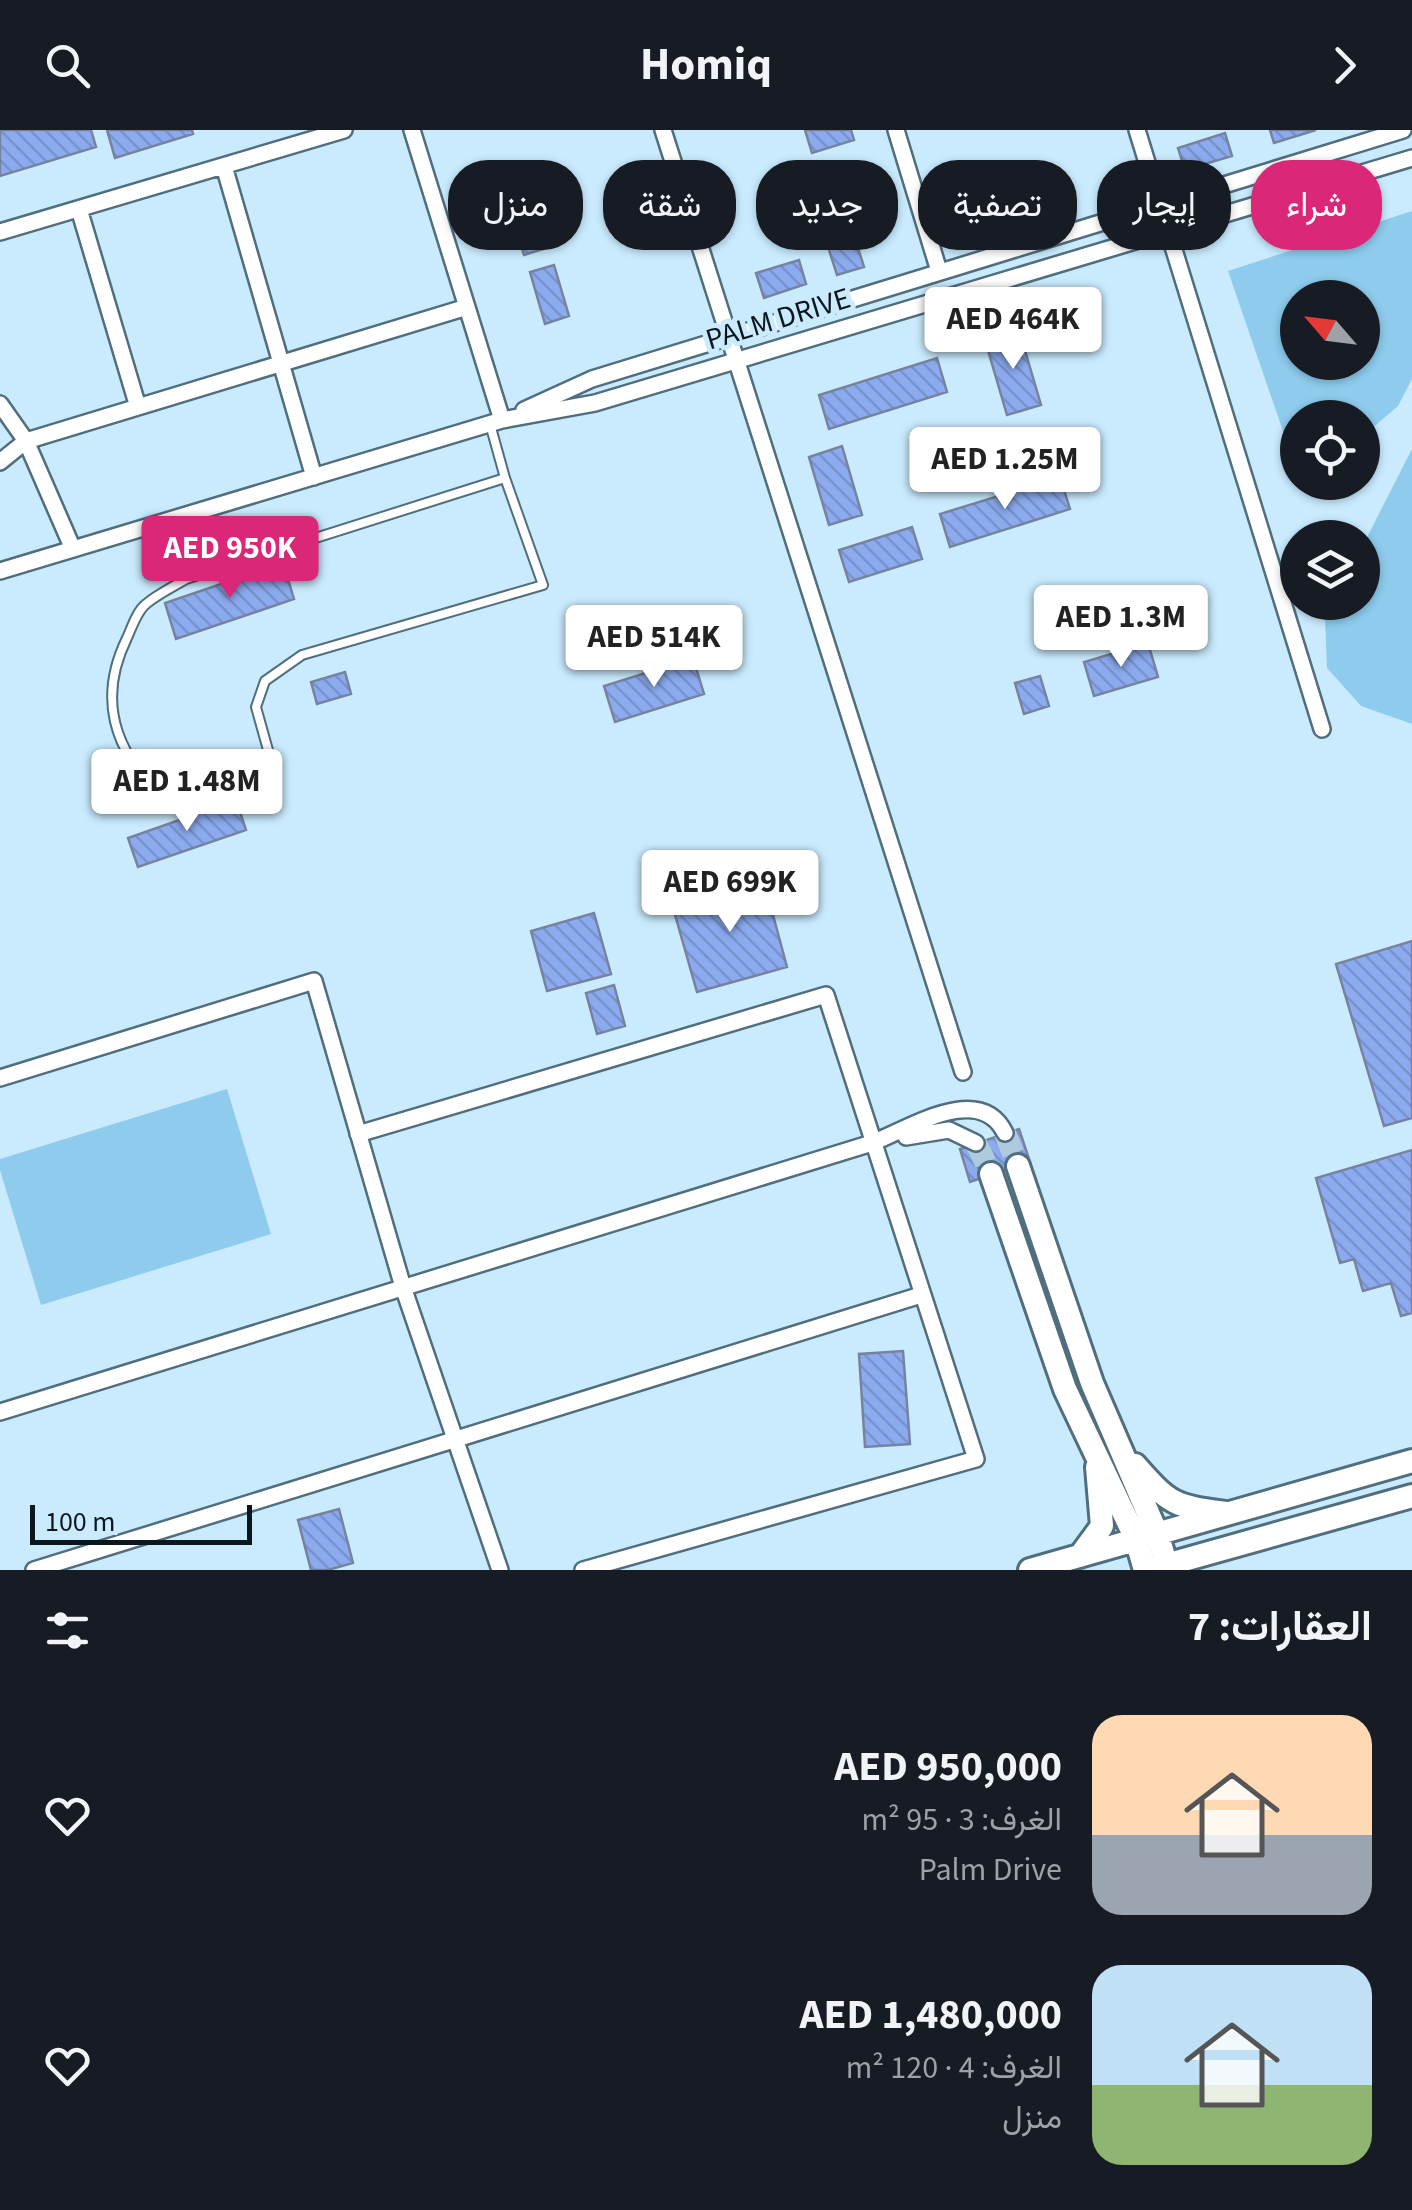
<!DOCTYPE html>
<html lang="ar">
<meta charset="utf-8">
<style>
body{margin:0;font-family:"Source Sans 3",Vazirmatn,sans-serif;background:#242831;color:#f1f3f6;direction:rtl;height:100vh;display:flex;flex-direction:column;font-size:38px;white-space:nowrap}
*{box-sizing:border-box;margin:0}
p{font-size:32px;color:#9ea1a6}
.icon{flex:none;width:55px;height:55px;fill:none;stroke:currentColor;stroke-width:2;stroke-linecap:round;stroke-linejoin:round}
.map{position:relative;height:1440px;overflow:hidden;direction:ltr}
.drawer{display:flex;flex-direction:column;background:#171b24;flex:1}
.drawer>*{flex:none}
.guide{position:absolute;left:30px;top:30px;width:1352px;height:90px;direction:rtl;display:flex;gap:20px}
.needle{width:65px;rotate:298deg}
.buttons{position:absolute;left:1280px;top:150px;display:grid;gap:20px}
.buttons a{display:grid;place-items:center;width:100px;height:100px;border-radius:50%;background:#171b24;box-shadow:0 2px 8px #0004;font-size:50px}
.scale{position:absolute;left:30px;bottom:25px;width:222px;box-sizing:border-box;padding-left:10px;border:5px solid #0b171d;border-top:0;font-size:28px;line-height:35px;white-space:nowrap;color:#0b171d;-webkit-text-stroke:8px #caebfe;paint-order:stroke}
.price{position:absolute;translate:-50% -85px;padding:0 22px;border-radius:10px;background:#fff;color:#222;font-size:32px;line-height:65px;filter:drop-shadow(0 2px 5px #0008)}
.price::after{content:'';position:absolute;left:50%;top:60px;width:30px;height:22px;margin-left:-15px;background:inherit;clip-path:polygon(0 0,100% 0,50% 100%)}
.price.active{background:#db2777;color:#fff}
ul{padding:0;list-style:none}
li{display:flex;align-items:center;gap:30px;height:250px;padding:0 40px}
li span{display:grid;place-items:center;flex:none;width:280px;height:200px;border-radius:30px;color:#555}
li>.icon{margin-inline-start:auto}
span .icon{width:120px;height:120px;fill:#fffc;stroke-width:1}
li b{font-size:42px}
h2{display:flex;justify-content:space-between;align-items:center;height:120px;padding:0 40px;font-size:42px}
.pill{padding:0 35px;border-radius:40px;background:#171b24;box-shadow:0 2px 8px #0004;font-size:35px;line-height:90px}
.pill.active{background:#db2777;color:#fff}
header{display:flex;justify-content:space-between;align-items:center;height:130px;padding:0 40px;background:#171b24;font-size:45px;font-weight:700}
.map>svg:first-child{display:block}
.pitch{fill:#8ecbed;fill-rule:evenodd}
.building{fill:url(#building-back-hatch);stroke:#76839e;stroke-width:2.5}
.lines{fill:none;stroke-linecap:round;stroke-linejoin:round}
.secondary-tunnel{stroke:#adcbdc;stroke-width:22;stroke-dasharray:22 11;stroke-linecap:butt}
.service-casing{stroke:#506e7e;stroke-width:12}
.minor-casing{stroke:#506e7e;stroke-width:20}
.secondary-casing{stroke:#506e7e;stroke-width:28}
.service{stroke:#fff;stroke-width:8}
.minor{stroke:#fff;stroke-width:15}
.secondary{stroke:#fff;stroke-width:22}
.labels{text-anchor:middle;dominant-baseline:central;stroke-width:10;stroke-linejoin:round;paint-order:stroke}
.street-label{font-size:30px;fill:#0b171d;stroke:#caebfe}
</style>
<header><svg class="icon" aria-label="forward" viewBox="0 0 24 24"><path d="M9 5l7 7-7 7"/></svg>Homiq<svg class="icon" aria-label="search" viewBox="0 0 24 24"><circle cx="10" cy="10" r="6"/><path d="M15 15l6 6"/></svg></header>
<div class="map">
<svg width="1412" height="1440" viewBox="0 0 1412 1440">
<defs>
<pattern id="building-back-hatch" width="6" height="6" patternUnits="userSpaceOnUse" patternTransform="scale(2.5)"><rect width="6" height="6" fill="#8cabef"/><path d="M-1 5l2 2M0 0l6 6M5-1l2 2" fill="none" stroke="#7792cc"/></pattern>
</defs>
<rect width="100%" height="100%" fill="#caebfe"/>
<path class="pitch" d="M1412,81V249L1398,276L1363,306L1362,288H1298L1297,342L1228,141ZM1298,168H1362V232H1298Z
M1412,319V594L1361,576L1327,538L1325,488L1333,473L1362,472L1363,415Z
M227,959L271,1104L41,1175L0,1040V1029Z"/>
<path class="building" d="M0,0H91L96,17L0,46Z
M107,0H192L193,4L115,28Z
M805,0H851L854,10L812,23Z
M1270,0H1316L1274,13Z
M1225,3L1232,26L1185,40L1178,18Z
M856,38L864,64L818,78L810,52Z
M989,57L1000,94L952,109L940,72Z
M535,67L550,117L524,125L508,75Z
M850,92L864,137L837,145L823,101Z
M799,130L806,154L764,168L756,143Z
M554,135L569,186L545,194L530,142Z
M1019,200L1041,275L1007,285L985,210Z
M937,228L947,262L829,299L819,265Z
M842,316L862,385L829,395L809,327Z
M1060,347L1070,379L950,417L940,384Z
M912,397L922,429L849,452L839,420Z
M283,433L294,469L176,509L165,473Z
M1148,513L1158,547L1094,566L1084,532Z
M693,528L704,564L615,592L604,556Z
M345,542L351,564L317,574L311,552Z
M1040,546L1049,576L1024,584L1015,553Z
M236,670L246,700L138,737L128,708Z
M763,748L787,837L697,862L672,774Z
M594,783L611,844L547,861L531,801Z
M1412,811V988L1384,996L1336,834Z
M614,855L625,896L597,904L586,863Z
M1019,999L1030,1032L970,1052L960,1019Z
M1412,1020V1183L1401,1186L1391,1153L1363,1161L1354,1129L1340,1133L1316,1048Z
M903,1221L910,1314L865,1317L859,1224Z
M339,1379L353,1433L328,1440H311L298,1390Z"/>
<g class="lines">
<path class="secondary-tunnel" d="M1005,1003L1018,1036
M976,1013L991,1044"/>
<g class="service-casing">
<path id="service" d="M490,294L505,348L186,449C173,457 158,464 146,474C137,481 132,497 127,508C98,567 113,619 159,663L207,666L260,646L268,620L256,577L265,551L302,525L543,455L505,348"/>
</g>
<g class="minor-casing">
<path id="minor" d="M412,0L502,290
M663,0L963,942
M896,0L939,141
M1137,0L1322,599
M224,36L314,347
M79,79L138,277
M0,102L344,0
M0,274L26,311L73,419
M524,280L592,249L1403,0
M0,332L26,311L467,177
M0,441L502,290L595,273L1412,28
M0,948L314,851L403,1157L500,1440
M358,1004L826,865L976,1329L583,1440
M906,1007L949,1000L976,1013
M0,1282L872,1013C910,998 980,952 1005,1003
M34,1440L921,1165"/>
</g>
<g class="secondary-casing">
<path id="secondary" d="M1018,1036L1092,1253L1158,1406L1168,1440
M991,1044L1065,1259L1136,1409L1145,1440
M1135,1335C1170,1375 1174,1376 1226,1383
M1080,1426L1102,1396L1097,1337
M1155,1438L1412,1366
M1030,1440L1412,1331"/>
</g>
<use href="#service" class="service"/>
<use href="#minor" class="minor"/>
<use href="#secondary" class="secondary"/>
</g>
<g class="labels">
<g class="street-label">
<text transform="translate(778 189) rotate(-17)">PALM DRIVE</text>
</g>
</g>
</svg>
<div class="buttons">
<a><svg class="needle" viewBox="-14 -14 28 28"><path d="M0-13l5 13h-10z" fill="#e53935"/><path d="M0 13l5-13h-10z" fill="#9ea1a6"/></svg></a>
<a><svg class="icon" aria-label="locate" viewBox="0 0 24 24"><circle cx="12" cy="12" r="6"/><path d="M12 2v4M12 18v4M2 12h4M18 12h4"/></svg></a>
<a><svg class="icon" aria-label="layers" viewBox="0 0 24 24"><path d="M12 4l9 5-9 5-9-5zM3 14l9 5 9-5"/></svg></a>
</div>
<div class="scale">100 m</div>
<b class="price" style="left:1013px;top:242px">AED 464K</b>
<b class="price" style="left:1005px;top:382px">AED 1.25M</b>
<b class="price active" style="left:230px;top:471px">AED 950K</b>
<b class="price" style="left:1121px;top:540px">AED 1.3M</b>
<b class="price" style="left:654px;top:560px">AED 514K</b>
<b class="price" style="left:187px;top:704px">AED 1.48M</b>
<b class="price" style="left:730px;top:805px">AED 699K</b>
<div class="guide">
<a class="pill active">شراء</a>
<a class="pill">إيجار</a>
<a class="pill">تصفية</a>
<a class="pill">جديد</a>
<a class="pill">شقة</a>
<a class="pill">منزل</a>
</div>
</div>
<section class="drawer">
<h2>العقارات: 7<svg class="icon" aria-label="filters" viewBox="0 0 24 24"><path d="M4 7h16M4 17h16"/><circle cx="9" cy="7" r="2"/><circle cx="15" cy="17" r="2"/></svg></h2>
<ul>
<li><span style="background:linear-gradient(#ffd9b3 60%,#9aa5b1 0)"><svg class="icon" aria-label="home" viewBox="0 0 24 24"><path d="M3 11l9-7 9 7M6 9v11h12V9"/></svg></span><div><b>AED 950,000</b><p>الغرف: 3 · 95 m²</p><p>Palm Drive</p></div><svg class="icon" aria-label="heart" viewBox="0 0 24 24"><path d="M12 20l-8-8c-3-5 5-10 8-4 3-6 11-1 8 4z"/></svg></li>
<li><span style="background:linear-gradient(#bfe0f5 60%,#8fb573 0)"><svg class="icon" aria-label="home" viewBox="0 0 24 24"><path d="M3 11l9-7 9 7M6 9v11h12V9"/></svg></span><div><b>AED 1,480,000</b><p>الغرف: 4 · 120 m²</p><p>منزل</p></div><svg class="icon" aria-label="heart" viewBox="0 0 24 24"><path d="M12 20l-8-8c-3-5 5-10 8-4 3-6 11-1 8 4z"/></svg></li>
</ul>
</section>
